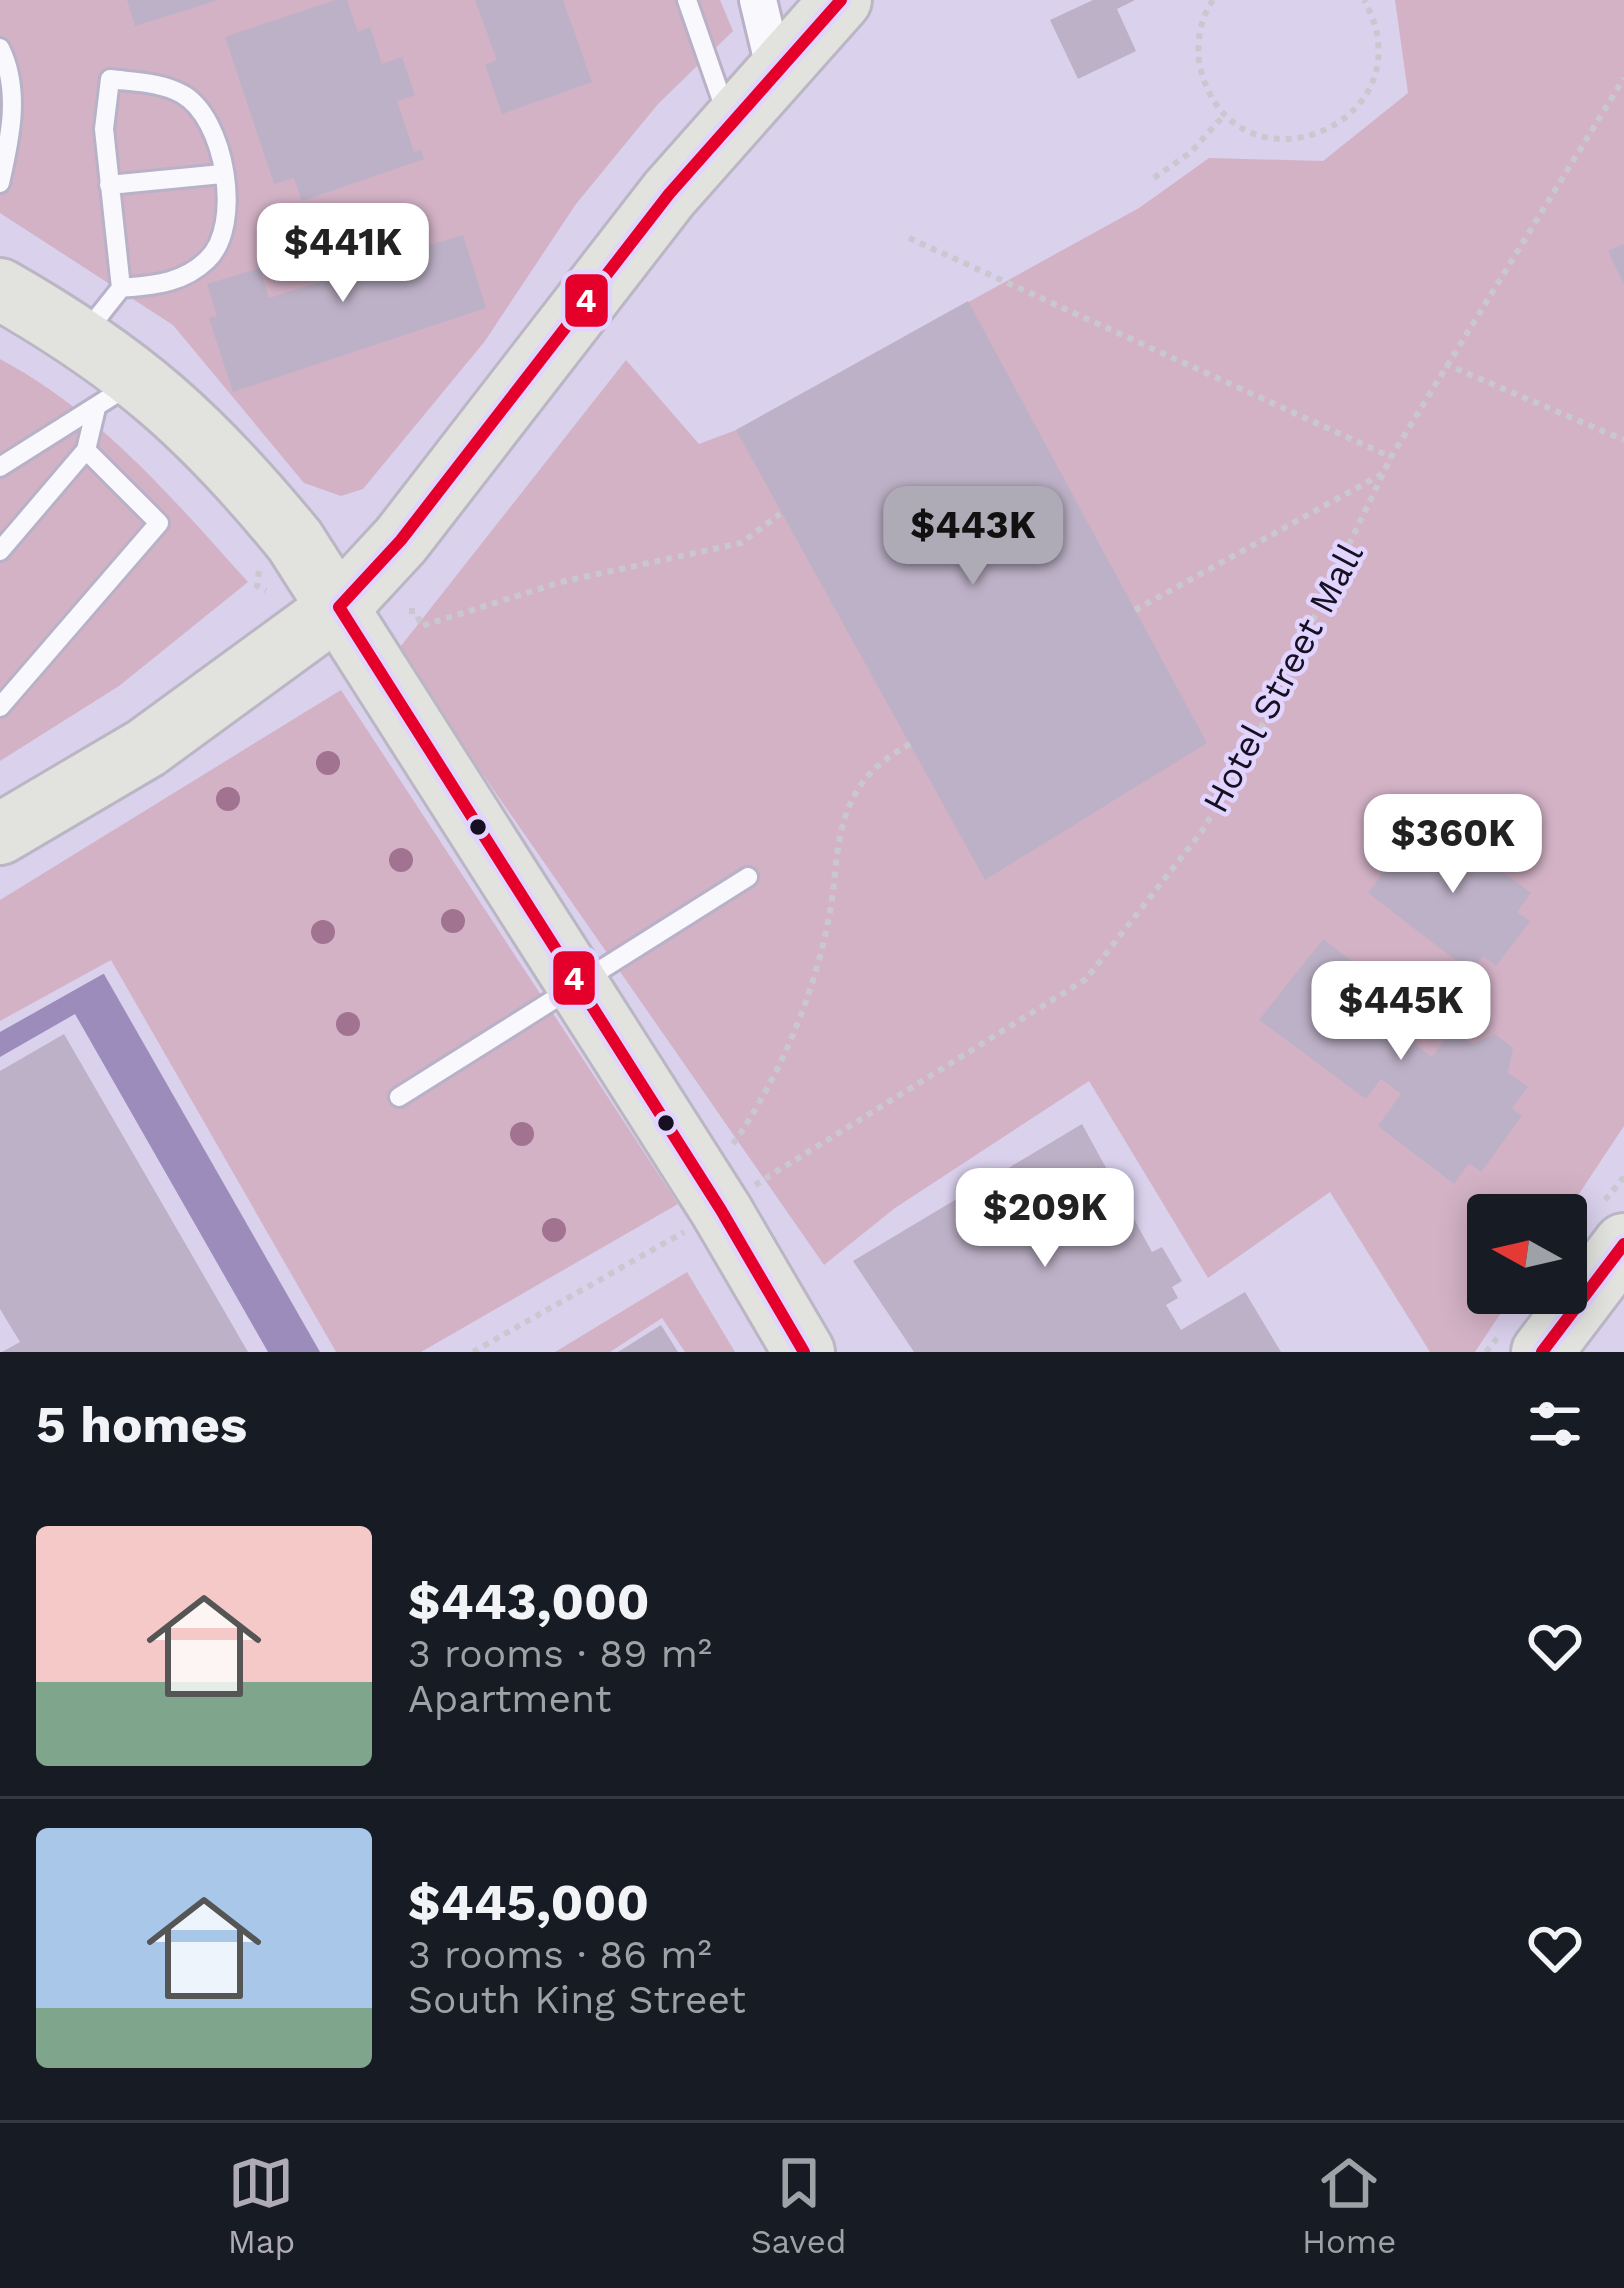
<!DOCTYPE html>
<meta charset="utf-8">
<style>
body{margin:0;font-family:"Work Sans",sans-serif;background:#242831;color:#f1f3f6;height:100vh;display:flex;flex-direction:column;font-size:45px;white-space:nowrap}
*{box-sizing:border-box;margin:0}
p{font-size:39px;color:#9ea1a6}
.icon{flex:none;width:66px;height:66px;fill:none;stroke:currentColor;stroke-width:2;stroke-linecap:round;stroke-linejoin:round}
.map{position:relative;height:1352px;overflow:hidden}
.sheet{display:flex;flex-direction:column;background:#171b24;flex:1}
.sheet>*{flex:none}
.needle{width:78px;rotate:278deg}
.fabs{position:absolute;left:1467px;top:1194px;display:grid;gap:24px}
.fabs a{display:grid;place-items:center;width:120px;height:120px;border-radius:12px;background:#171b24;box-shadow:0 6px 30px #0003;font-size:60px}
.price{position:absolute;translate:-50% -102px;padding:0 27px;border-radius:24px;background:#fff;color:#222;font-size:39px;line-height:78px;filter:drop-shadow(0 3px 6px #0008)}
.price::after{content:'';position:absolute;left:50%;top:72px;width:36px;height:27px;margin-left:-18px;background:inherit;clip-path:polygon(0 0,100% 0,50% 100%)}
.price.on{background:#aeabb7;color:#111}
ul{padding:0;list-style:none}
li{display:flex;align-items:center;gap:36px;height:300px;padding:0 36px}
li+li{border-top:3px solid #363941}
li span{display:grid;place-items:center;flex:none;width:336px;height:240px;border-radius:12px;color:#555}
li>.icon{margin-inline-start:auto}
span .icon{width:144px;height:144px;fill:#fffc;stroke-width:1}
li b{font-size:51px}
h2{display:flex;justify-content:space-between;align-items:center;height:144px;padding:0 36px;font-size:51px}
.tabs{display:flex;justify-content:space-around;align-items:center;height:168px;border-top:3px solid #363941;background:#171b24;font-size:33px;color:#9ea1a6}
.tabs a{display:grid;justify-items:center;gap:6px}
.tabs .on{color:#aeabb7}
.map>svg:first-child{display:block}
.green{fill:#d3b2c6}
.water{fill:#9c8cbb}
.building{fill:#bdb1c7}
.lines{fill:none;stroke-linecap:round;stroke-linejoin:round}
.service-casing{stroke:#b8b1c7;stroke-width:24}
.minor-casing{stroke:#b8b1c7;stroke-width:42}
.primary-casing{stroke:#bab6c4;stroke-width:66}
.path{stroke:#cac8cf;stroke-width:6;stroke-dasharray:6 6;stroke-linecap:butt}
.service{stroke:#f9f8fc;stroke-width:18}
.minor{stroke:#f9f8fc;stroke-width:36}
.primary{stroke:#e2e2de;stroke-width:60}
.bus-1-casing{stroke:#e1d4fe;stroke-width:21}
.bus-1{stroke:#e4002b;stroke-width:12}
.tree{fill:#a17390}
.bus-dot{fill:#161022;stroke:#e1d4fe;stroke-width:4.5}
.labels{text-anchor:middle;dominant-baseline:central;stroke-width:9;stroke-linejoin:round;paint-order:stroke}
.street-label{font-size:36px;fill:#161022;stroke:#e1d4fe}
.line-badge{stroke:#e1d4fe;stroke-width:4.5}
.badge-label{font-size:33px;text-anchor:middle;font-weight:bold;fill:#fff}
</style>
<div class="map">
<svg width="1624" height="1352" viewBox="0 0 1624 1352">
<rect width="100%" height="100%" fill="#dad1ed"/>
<path class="green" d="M0,0H720L733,31L658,104L576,204L485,341L363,489L341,496L304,483L173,325L0,213Z
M1395,0H1624V1126L1565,1215H1488V1293H1514L1475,1352H1430L1330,1192L1208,1278L1089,1081L895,1208L824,1265L397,651L626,360L699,444L736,430L1139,208L1209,158L1323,161L1408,93Z
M0,359C101,413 173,499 248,582L119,686L0,761Z
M341,690L678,1204L421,1352H336L111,960L0,1021V900Z
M687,1272L735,1352H685L662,1318L610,1352H555Z"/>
<path class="water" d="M103,974H104L320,1352H268L75,1014L0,1057V1032Z"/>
<path class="building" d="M127,0H215V1L135,26Z
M335,0H347L358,32L370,27L382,64L402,57L415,95L397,101L414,152L421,150L424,159L302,201L294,178L274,184L225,37Z
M475,0H563L592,82L502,114L485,65L497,60Z
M1093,0H1135L1117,9L1136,51L1078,79L1050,20Z
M416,216L427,246L463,235L486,308L233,392L209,318L217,316L207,284L260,268L269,298L360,269L351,238Z
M1624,244V285L1608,251Z
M968,301L1207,743L985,880L736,430Z
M1427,814L1531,893L1517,912L1530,921L1496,966L1483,956L1471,972L1368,893Z
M1323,939L1427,1019L1411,1041L1432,1057L1452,1029L1472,1044L1495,1034L1513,1048L1508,1073L1528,1087L1512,1108L1522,1116L1481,1172L1469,1163L1454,1184L1378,1126L1401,1094L1381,1079L1366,1099L1259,1020Z
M64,1034L248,1352H2L20,1342L0,1309V1071Z
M1082,1124L1152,1252L1162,1247L1182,1281L1172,1287L1178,1298L1166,1305L1181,1330L1245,1292L1281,1352H914L853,1261Z
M661,1325L678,1352H618Z"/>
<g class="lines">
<g class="service-casing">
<path id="service" d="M687,0L727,115
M0,48C21,90 10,139 0,183
M109,185L222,174
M86,332L121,288L104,129L110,79C134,82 161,82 182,94C225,117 244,226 207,260C182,284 153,285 121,288
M0,467L128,386
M0,551L86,450L96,408
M0,707L159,523L86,450
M399,1097L748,877"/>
</g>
<g class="minor-casing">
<path id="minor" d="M758,0L775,71"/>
</g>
<g class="primary-casing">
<path id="primary" d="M0,289C130,363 201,426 295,541L721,1210L804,1352
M0,834L146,748L339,607L401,540L669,194L841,0
M1542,1352L1624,1244"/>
</g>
<path class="path" d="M1213,0C1199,20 1195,48 1201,71C1237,203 1433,123 1364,0
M1154,178L1191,152L1225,114
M909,238L1391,457
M1445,364L1624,440
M259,571L257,586L266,591
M1135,610L1384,473
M409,611H415L422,626L561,582L741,543L780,514
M733,1144C779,1078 814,996 829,917C837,878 834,836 852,800C865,773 885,758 910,744
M755,1185L1086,979L1202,831L1247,757L1391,457L1624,78
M1605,1200L1624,1177
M473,1352L684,1232
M1486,1352L1499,1336"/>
<use href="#service" class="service"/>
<use href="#minor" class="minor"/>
<use href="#primary" class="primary"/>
<g class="bus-1-casing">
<path id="bus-1" d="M339,607L721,1210L804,1352
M339,607L401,540L669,194L841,0
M1542,1352L1624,1244"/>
</g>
<use href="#bus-1" class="bus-1"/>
</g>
<g class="tree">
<circle cx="328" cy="763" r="12"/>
<circle cx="228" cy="799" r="12"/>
<circle cx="401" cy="860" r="12"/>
<circle cx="453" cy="921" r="12"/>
<circle cx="323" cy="932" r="12"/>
<circle cx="348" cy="1024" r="12"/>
<circle cx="522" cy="1134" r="12"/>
<circle cx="554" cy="1230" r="12"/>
</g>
<g class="bus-dot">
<circle cx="478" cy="827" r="10"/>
<circle cx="666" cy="1123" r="10"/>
</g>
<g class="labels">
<g class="street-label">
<text transform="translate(1283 678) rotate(-62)">Hotel Street Mall</text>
</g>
</g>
<g class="line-badge">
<rect x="563" y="272" width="47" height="57" rx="12" fill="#e4002b"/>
<rect x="551" y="949" width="46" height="58" rx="12" fill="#e4002b"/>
</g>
<g class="badge-label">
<text x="586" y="312">4</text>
<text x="574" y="990">4</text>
</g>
</svg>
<div class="fabs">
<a><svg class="needle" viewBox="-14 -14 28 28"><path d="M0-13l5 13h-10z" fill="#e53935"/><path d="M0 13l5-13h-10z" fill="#9ea1a6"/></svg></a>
</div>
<b class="price" style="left:343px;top:305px">$441K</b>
<b class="price on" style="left:973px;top:588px">$443K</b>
<b class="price" style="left:1453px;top:896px">$360K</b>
<b class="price" style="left:1401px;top:1063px">$445K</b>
<b class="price" style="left:1045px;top:1270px">$209K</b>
</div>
<section class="sheet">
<h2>5 homes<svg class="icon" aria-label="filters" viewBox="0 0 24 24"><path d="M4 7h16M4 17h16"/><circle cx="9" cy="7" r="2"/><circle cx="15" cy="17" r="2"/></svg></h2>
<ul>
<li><span style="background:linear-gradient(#f6c9c9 65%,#7fa58c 0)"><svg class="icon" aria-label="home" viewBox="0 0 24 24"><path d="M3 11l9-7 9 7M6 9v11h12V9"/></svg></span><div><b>$443,000</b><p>3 rooms · 89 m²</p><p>Apartment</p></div><svg class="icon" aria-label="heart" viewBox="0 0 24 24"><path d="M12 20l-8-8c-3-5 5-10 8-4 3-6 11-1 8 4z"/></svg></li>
<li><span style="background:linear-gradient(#a9c7e8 75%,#7fa58c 0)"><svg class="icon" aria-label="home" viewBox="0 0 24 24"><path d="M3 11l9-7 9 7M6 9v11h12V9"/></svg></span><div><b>$445,000</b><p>3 rooms · 86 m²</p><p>South King Street</p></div><svg class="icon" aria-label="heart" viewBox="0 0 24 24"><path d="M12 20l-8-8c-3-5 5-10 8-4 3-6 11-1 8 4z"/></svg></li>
</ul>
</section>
<nav class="tabs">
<a class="on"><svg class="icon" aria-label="map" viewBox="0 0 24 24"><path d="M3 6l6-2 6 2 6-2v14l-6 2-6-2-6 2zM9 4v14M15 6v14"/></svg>Map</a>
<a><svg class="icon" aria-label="saved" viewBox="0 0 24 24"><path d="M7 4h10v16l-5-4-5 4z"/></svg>Saved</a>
<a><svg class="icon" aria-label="home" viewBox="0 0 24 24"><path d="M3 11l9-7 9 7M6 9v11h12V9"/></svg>Home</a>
</nav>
